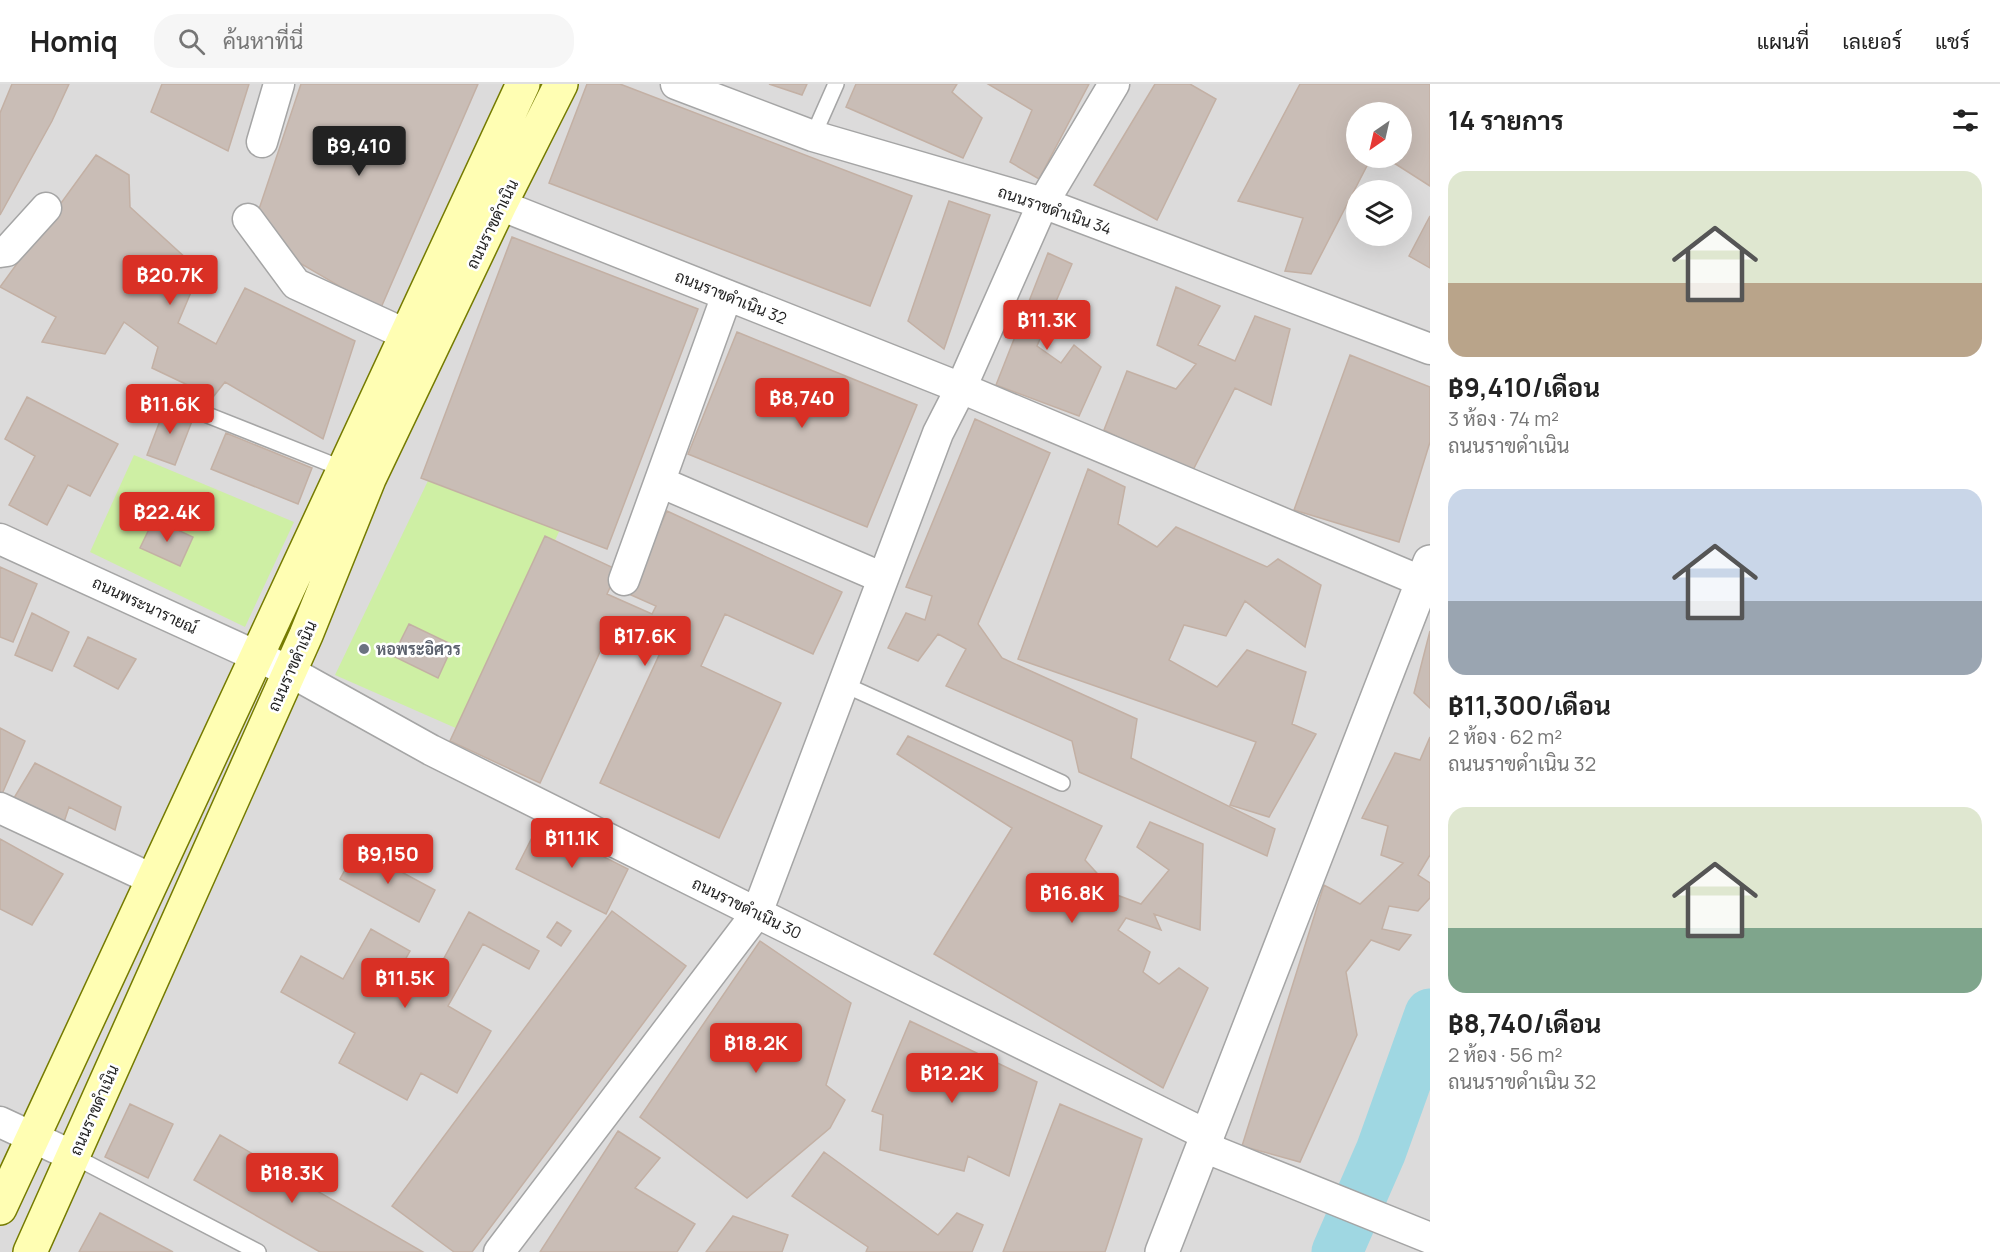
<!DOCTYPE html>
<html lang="th">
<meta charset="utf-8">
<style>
body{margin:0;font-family:Manrope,Sarabun,sans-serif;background:#f6f6f6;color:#222;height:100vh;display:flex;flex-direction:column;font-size:22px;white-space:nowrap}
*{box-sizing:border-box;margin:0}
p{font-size:20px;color:#767676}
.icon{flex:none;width:33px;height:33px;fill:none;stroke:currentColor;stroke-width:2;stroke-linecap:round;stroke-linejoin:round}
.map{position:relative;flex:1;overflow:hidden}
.side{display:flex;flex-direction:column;background:#fff;width:570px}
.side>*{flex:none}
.needle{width:39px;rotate:214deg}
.fabs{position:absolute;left:1346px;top:18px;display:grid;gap:12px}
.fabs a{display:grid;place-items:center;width:66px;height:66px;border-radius:50%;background:#fff;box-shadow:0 6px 24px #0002;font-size:30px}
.price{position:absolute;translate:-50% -51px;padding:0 14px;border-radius:6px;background:#d93025;color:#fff;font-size:20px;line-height:39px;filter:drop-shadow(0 2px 3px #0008)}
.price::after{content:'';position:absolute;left:50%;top:36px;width:18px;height:14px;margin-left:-9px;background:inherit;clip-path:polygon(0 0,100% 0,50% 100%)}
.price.active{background:#222;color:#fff}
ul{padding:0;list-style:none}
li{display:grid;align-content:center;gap:12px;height:318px;padding:0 18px}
li span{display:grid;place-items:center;height:186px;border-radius:18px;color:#555}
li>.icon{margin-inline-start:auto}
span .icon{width:108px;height:108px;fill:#fffc;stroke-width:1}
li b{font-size:26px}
h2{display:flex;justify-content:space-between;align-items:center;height:72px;padding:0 18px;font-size:26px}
header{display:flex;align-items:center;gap:36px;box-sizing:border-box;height:84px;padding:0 30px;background:#fff;border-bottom:2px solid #e0e0e0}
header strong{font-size:28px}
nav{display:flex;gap:33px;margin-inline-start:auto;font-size:21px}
.search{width:420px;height:54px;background:#f6f6f6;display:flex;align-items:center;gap:15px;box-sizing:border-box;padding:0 21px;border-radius:24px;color:#767676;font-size:22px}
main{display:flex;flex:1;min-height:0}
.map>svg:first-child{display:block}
.residential{fill:#dcdbdb;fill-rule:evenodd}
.grass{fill:#ceefa4}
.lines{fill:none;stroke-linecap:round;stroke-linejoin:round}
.river{stroke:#9fd7e2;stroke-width:51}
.building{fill:#c9bdb6;stroke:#c3b0a4;stroke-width:1.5}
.service-casing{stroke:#a5a5a5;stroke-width:18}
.minor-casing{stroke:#a5a5a5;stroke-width:33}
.tertiary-casing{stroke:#a5a5a5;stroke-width:36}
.secondary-casing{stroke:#757b00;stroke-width:36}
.service{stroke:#fff;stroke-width:15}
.minor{stroke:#fff;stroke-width:30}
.tertiary{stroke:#fff;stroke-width:33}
.secondary{stroke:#fffeb3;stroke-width:33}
.worship-dot{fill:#6b7280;stroke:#fff;stroke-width:2}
.labels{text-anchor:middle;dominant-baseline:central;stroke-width:5;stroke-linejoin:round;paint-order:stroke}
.street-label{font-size:16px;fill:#1e1e1e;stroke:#fff}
.worship-label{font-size:16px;font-weight:bold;fill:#5b616d;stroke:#fff;text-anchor:start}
</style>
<header>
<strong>Homiq</strong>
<div class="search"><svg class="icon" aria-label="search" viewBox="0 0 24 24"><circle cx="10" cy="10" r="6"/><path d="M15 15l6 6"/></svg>ค้นหาที่นี่</div>
<nav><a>แผนที่</a><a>เลเยอร์</a><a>แชร์</a></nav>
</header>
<main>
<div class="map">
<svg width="1430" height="1168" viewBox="0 0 1430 1168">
<rect width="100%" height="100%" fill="#f0ebe3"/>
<path class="residential" d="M0,0H1430V1168H0ZM1356,28H1401V74H1356ZM1356,106H1401V152H1356Z"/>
<path class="grass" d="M134,371L294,438L245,543L90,468Z
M436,380L563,439L467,649L335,591Z"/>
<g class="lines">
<path class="river" d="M1337,1168L1381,1067L1430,930"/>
</g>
<path class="building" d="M12,0H69L52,37L0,131V29Z
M162,0H249L228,67L151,28Z
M301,0H478L380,226L281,168L256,134Z
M587,0H620L912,112L870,222L549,99Z
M769,0H807L802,11Z
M856,0H957L952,8L982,34L963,74L846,23Z
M988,0H1089L1039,95L1010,78L1032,26Z
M1155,0H1190L1216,15L1157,136L1094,101Z
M1300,0H1430V102L1386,74H1401V28H1356V74H1371L1311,190L1285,187L1303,134L1238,117Z
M96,71L129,91L130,123L200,187L178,239L216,260L245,204L355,257L323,355L225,298L213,313L152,284L158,263L124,238L105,270L42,258L56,233L0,203Z
M949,117L990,131L944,265L908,237Z
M1430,132V184L1409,172Z
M512,153L698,225L607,465L421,394Z
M1048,169L1072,180L1037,262L1061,279L1074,261L1101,283L1079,332L996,301Z
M1176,203L1220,222L1198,261L1235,277L1255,232L1290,245L1271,321L1235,304L1191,390L1104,346L1127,287L1176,305L1196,280L1157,261Z
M737,248L917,321L867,443L688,370Z
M1350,271L1430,303V358L1399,458L1294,426Z
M27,313L118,360L90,412L68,401L47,441L9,421L35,372L5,355Z
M166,321L194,332L175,381L147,371Z
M975,335L1050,369L978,540L1002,574L1137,635L1131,674L1275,745L1267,772L1079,688L1072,657L946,602L966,565L938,550L918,577L888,564L906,529L925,536L932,512L906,503Z
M226,349L312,384L298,420L211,385Z
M1088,385L1125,403L1118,440L1157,463L1176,443L1267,483L1278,475L1321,501L1305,563L1245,517L1226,552L1184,541L1169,576L1217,603L1247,566L1306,588L1292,640L1316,650L1269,733L1230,721L1256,658L1018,575Z
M667,427L842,508L813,570L725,530L701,582L781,619L719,754L600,699L666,556L616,533L540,699L450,657L545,452L618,486L607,510L652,530L656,522L629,510Z
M154,435L193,453L180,482L140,464Z
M0,483L37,500L13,558L0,553Z
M32,529L69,548L52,587L15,571Z
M409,540L453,561L438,594L393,572Z
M1430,547V624L1414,609Z
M88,553L136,575L118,605L74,582Z
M0,644L25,657L2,710L0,709Z
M908,652L1102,742L1085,776L1117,811L1141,820L1169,786L1137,763L1150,738L1203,760L1200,846L1154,830L1161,846L1126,834L1118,846L1150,868L1143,888L1159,900L1179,884L1208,904L1163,1004L934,870L1012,744L897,670Z
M1430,653V771L1418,791L1430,799V814L1418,827L1389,822L1382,845L1411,851L1399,866L1371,856L1346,888L1357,951L1300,1078L1242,1062L1324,801L1360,820L1403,779L1381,771L1388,742L1362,734L1395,669L1420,676Z
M35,679L121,723L115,746L69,723L62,744L11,719Z
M539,740L628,785L606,830L516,785Z
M0,755L63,790L32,841L0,825Z
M357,764L435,806L419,838L340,795Z
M612,827L686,882L472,1168H454L392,1122Z
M469,828L539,867L529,885L483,860L448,922L491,947L457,1009L421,989L407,1016L339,979L355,949L281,908L301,872L343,895L371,845L410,867L395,894L424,911Z
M557,838L571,847L561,862L547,853Z
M760,857L851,919L826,1001L845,1016L830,1044L747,1114L640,1033Z
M910,937L1037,998L1009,1092L968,1072L964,1087L880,1066L883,1031L872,1027Z
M130,1020L173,1040L148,1094L105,1073Z
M1060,1020L1142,1055L1105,1168H1003Z
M618,1047L660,1074L635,1104L695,1140L677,1168H540Z
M220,1051L423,1168H320L194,1096Z
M824,1068L938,1151L957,1129L983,1141L972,1168H866L868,1163L792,1112Z
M100,1129L173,1168H79Z
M733,1132L788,1151L782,1168H706Z"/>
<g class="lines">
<g class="service-casing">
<path id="service" d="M813,52L836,0
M152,309L346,386
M843,600L1062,699
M73,1072L258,1168"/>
</g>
<g class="minor-casing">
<path id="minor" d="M676,0L813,52L1043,119L1430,265
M262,58L279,0
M500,121L961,304L1423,498
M248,135L296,200L427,260
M0,168L7,167L46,124
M660,398L883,494
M0,455L289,587L431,666L757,829L1209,1052
M624,496L727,211
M0,724L152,795
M0,1038L73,1072
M1204,1063L1430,1154
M499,1168L757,829L938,349L961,304L1043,119L1114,0"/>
</g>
<g class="tertiary-casing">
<path id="tertiary" d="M1162,1168L1430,478"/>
</g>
<g class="secondary-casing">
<path id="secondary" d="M0,1124L523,0
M30,1168L306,551L369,395L500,121L561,0"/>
</g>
<use href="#service" class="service"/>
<use href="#minor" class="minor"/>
<use href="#tertiary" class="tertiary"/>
<use href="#secondary" class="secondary"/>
</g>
<circle class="worship-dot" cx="364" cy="565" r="6"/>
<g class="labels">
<g class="street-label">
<text transform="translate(1055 126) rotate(19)">ถนนราชดำเนิน 34</text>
<text transform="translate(492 140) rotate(-64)">ถนนราขดำเนิน</text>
<text transform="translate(731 213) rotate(22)">ถนนราขดำเนิน 32</text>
<text transform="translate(145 521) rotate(25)">ถนนพระนารายณ์</text>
<text transform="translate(292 582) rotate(-66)">ถนนราขดำเนิน</text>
<text transform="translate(747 824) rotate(26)">ถนนราขดำเนิน 30</text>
<text transform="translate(94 1026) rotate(-66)">ถนนราขดำเนิน</text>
</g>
<g class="worship-label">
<text x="376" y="565">หอพระอิศวร</text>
</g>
</g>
</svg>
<div class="fabs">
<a><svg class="needle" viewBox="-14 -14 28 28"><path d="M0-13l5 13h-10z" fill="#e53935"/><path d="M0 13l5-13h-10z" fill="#767676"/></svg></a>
<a><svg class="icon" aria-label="layers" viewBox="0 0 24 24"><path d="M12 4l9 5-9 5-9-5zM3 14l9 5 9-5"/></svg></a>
</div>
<b class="price active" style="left:359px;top:93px">฿9,410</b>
<b class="price" style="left:170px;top:222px">฿20.7K</b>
<b class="price" style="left:1047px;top:267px">฿11.3K</b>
<b class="price" style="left:802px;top:345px">฿8,740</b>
<b class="price" style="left:170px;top:351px">฿11.6K</b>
<b class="price" style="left:167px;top:459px">฿22.4K</b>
<b class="price" style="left:645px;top:583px">฿17.6K</b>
<b class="price" style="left:572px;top:785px">฿11.1K</b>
<b class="price" style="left:388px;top:801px">฿9,150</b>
<b class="price" style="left:1072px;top:840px">฿16.8K</b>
<b class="price" style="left:405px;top:925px">฿11.5K</b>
<b class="price" style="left:756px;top:990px">฿18.2K</b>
<b class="price" style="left:952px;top:1020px">฿12.2K</b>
<b class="price" style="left:292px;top:1120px">฿18.3K</b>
</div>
<section class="side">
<h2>14 รายการ<svg class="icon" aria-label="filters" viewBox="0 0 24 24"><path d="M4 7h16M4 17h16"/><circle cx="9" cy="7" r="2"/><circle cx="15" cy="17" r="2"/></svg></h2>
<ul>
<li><span style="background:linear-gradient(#dfe7d0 60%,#b9a48a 0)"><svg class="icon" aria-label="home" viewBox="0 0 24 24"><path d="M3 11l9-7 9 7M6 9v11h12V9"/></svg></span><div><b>฿9,410/เดือน</b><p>3 ห้อง · 74 m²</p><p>ถนนราขดำเนิน</p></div></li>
<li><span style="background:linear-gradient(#c9d6e8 60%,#9aa5b1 0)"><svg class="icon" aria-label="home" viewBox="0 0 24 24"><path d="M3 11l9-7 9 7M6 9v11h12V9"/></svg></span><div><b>฿11,300/เดือน</b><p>2 ห้อง · 62 m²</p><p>ถนนราขดำเนิน 32</p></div></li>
<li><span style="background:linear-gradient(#dfe7d0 65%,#7fa58c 0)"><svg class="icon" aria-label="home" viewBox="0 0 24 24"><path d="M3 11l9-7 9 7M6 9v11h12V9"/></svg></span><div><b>฿8,740/เดือน</b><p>2 ห้อง · 56 m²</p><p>ถนนราขดำเนิน 32</p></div></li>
</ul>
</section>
</main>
